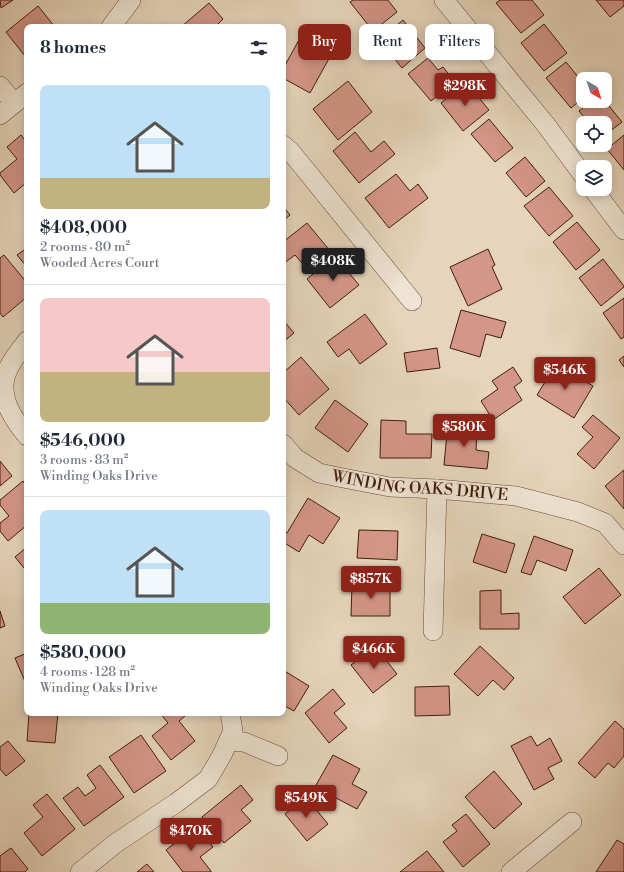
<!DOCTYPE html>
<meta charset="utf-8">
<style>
body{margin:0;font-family:"Libre Bodoni",serif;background:#f2f2f3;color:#1f2937;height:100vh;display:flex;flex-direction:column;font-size:15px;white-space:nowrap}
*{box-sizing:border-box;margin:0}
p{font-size:13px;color:#747a83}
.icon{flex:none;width:22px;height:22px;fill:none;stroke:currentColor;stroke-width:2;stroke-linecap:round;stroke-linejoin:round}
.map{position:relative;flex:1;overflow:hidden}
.sheet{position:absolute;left:24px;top:24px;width:262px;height:692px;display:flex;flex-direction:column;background:#fff;border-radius:8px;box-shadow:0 2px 10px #0003}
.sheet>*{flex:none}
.top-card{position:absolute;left:298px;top:24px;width:266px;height:36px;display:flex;gap:8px}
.needle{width:26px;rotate:141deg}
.fabs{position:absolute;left:576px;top:72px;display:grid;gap:8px}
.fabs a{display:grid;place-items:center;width:36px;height:36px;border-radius:8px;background:#fff;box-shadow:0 2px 10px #0003;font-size:20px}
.price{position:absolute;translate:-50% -34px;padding:0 9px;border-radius:4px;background:#8f2418;color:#fff;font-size:13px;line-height:26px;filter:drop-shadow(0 1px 2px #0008)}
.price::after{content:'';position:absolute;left:50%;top:24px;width:12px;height:9px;margin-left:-6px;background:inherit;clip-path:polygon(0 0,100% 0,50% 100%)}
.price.selected{background:#222;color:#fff}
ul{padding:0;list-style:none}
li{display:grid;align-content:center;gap:8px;height:212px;padding:0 16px}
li+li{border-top:1px solid #e0e1e3}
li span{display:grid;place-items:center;height:124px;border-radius:8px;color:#555}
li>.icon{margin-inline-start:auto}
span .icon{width:72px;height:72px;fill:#fffc;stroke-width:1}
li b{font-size:17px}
h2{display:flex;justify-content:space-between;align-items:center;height:48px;padding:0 16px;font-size:17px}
.pill{padding:0 14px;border-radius:8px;background:#fff;box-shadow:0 2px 10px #0003;font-size:14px;line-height:36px}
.pill.selected{background:#8f2418;color:#fff}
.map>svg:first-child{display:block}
.building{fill:#d49688;stroke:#401d0d}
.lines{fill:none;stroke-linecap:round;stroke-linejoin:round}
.minor-casing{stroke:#6a4b39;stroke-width:20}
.minor{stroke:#efe4d3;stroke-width:19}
.labels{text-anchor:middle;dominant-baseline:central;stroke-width:4;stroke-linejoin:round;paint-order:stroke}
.street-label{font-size:16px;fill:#401d0d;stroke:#efe4d3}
</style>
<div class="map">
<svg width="624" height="872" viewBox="0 0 624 872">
<rect width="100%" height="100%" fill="#e6d5bc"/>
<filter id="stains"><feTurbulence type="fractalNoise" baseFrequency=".005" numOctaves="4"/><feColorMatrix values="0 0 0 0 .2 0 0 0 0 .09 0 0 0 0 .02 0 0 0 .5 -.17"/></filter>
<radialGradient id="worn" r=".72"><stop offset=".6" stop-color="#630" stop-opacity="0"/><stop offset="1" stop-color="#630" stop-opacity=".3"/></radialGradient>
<path class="building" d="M0,0H13L1,8Z
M353,0H388L397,12L373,31L350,2Z
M500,0H532L544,15L521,33L496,3Z
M596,0H624V6L610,17Z
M209,3L223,19L215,27H181Z
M38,6L55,27H27V55L25,56L6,32Z
M403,20L425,48L402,68L379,40Z
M544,24L567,53L544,71L521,43Z
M300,38L331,55L310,93L283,78V69Z
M428,58L438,70L443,67L455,82L431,101L408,74Z
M566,62L583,83V98L571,108L546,78Z
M348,81L372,112L338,140L313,109Z
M466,82L489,110L463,131L441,103Z
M592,101H605L622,122L605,135V123H587L588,122L579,111Z
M489,119L513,148L495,162L471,134Z
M355,132L371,152L384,141L395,154L359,183L333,151Z
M21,135L27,143V182L14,193L0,175V173L17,159L7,147Z
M624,135V170L607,149Z
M525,157L545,181L526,197L506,173Z
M396,174L410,191L418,184L428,198L389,228L365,198Z
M549,187L573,216L549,236L524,206Z
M283,206L290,215L283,221Z
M577,222L600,250L576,270L553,242Z
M307,223L331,252L308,270L295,255L283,264V242Z
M27,248V267L17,255Z
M488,249L495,265L492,267L502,289L468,306L450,267Z
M4,255L27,283V297L3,317L0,313V258Z
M335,256L359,285L330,308L307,279Z
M603,259L624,286V287L601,306L579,278Z
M624,298V337L621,339L603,313Z
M461,310L506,322L501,338L486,334L480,357L450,348Z
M365,314L387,344L360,364L349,349L338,357L327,342Z
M283,320L294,333L283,342Z
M437,348L440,368L407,372L404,353Z
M624,356V367L619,360Z
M301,357L329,389L299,415L283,397V373Z
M556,364L593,386L574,418L537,395Z
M513,367L522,381L514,387L522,400L493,420L481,401L498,389L492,381Z
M335,400L368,424L348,452L315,428Z
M593,415L620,438L594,469L577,454L593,437L582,427Z
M381,420L406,421V434H432L431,458H380Z
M448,422L468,424L467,432L477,433L476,450L489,452L487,469L444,465Z
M0,461L12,476L0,486Z
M624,470V509L605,486Z
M23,481L27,487V525L8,541L0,531V523L9,516L0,505V500Z
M308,498L340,518L323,544L309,535L299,552L283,542V530L287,533Z
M359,530L398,531L397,560L357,558Z
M482,534L515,544L506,573L473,562Z
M534,536L573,550L566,571L537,560L531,575L521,572Z
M27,547V565L24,568L15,557Z
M599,568L621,595L585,624L563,597Z
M352,584H390V616H351Z
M501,590V614L519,613V629H480V591Z
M0,611L5,626L0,628Z
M375,646L397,674L373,693L351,665Z
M480,646L514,678L504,690L493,680L478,696L454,674Z
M27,653V686L15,658Z
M283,670L309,686L294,711L283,705Z
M449,686L450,715L415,716V687Z
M333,689L345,704L334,713L347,728L329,743L305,713Z
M29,713H58L55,743L27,741Z
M160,713H183L185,716L179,721L195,741L171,760L152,736L168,723Z
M615,721L624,729V756L614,768L608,763L595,778L578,763Z
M141,735L166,771L134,793L109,757Z
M531,736L537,746L550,738L562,761L548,768L554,779L534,790L511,746Z
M8,741L25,761L6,776L0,769V747Z
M333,755L360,769L352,784L367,792L357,809L315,787Z
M100,765L124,797L84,826L63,798L78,787L85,796L96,788L87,775Z
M494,771L522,804L494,829L465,797Z
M241,785L253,800L241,810L251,821L224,843L202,817Z
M47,794L75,829L42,856L24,833L43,817L33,805Z
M306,797L328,824L307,841L285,814Z
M466,814L490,844L463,867L443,842L457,831L452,825Z
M197,826L213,847L200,857L211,871V872H183L166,850Z
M617,840L624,844V872H596Z
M11,848L28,869L25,872H0V856Z
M427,851L444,872H400Z
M147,864L154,872H137Z"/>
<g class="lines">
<g class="minor-casing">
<g id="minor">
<path d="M444,0L546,125L583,175"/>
<path d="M111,27L131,0"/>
<path d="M0,86L14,103"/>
<path d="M0,115L27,93"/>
<path d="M283,145L291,152L412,301"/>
<path d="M593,189L624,230"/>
<path d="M27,341C19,352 8,364 5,378C0,400 14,420 27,436"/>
<path id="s1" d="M283,444L295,458L319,473L338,477L390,487L437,489L516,496L578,512L605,523L624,545"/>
<path d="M433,631L437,489"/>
<path d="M229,741L244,742L278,756"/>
<path d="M80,872L116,843L176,803L208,779L222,755L233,731L230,713"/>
<path d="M511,872L572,822"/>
</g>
</g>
<use href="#minor" class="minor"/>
</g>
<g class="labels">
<g class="street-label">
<text stroke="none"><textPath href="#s1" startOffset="149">WINDING OAKS DRIVE</textPath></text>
</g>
</g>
<rect width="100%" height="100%" filter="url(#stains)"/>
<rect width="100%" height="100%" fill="url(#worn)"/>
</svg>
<div class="fabs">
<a><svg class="needle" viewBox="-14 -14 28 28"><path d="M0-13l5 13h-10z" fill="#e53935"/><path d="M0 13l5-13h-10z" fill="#747a83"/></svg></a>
<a><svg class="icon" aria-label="locate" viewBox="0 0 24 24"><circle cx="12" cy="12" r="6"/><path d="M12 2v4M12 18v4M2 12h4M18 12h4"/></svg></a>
<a><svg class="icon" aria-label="layers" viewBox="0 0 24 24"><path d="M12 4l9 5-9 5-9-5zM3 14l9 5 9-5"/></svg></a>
</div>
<b class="price" style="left:465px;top:107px">$298K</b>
<b class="price selected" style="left:333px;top:282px">$408K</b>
<b class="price" style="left:565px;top:391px">$546K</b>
<b class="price" style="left:464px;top:448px">$580K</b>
<b class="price" style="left:371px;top:600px">$857K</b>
<b class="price" style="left:374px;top:670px">$466K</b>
<b class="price" style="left:306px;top:819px">$549K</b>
<b class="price" style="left:191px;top:852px">$470K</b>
<div class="top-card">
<a class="pill selected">Buy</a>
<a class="pill">Rent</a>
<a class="pill">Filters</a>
</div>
<section class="sheet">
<h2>8 homes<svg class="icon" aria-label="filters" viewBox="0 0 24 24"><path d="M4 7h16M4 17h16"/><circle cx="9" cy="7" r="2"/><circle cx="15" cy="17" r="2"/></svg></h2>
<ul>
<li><span style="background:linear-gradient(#bfe0f5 75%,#c2b280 0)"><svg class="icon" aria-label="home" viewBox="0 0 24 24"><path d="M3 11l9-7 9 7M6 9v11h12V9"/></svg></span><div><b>$408,000</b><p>2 rooms · 80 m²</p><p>Wooded Acres Court</p></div></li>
<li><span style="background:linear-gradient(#f6c9c9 60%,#c2b280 0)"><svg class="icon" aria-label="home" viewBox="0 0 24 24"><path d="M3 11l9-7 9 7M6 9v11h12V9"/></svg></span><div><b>$546,000</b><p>3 rooms · 83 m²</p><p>Winding Oaks Drive</p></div></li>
<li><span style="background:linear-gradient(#bfe0f5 75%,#8fb573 0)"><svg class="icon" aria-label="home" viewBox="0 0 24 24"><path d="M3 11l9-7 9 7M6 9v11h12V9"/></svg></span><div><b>$580,000</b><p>4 rooms · 128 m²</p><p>Winding Oaks Drive</p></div></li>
</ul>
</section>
</div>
